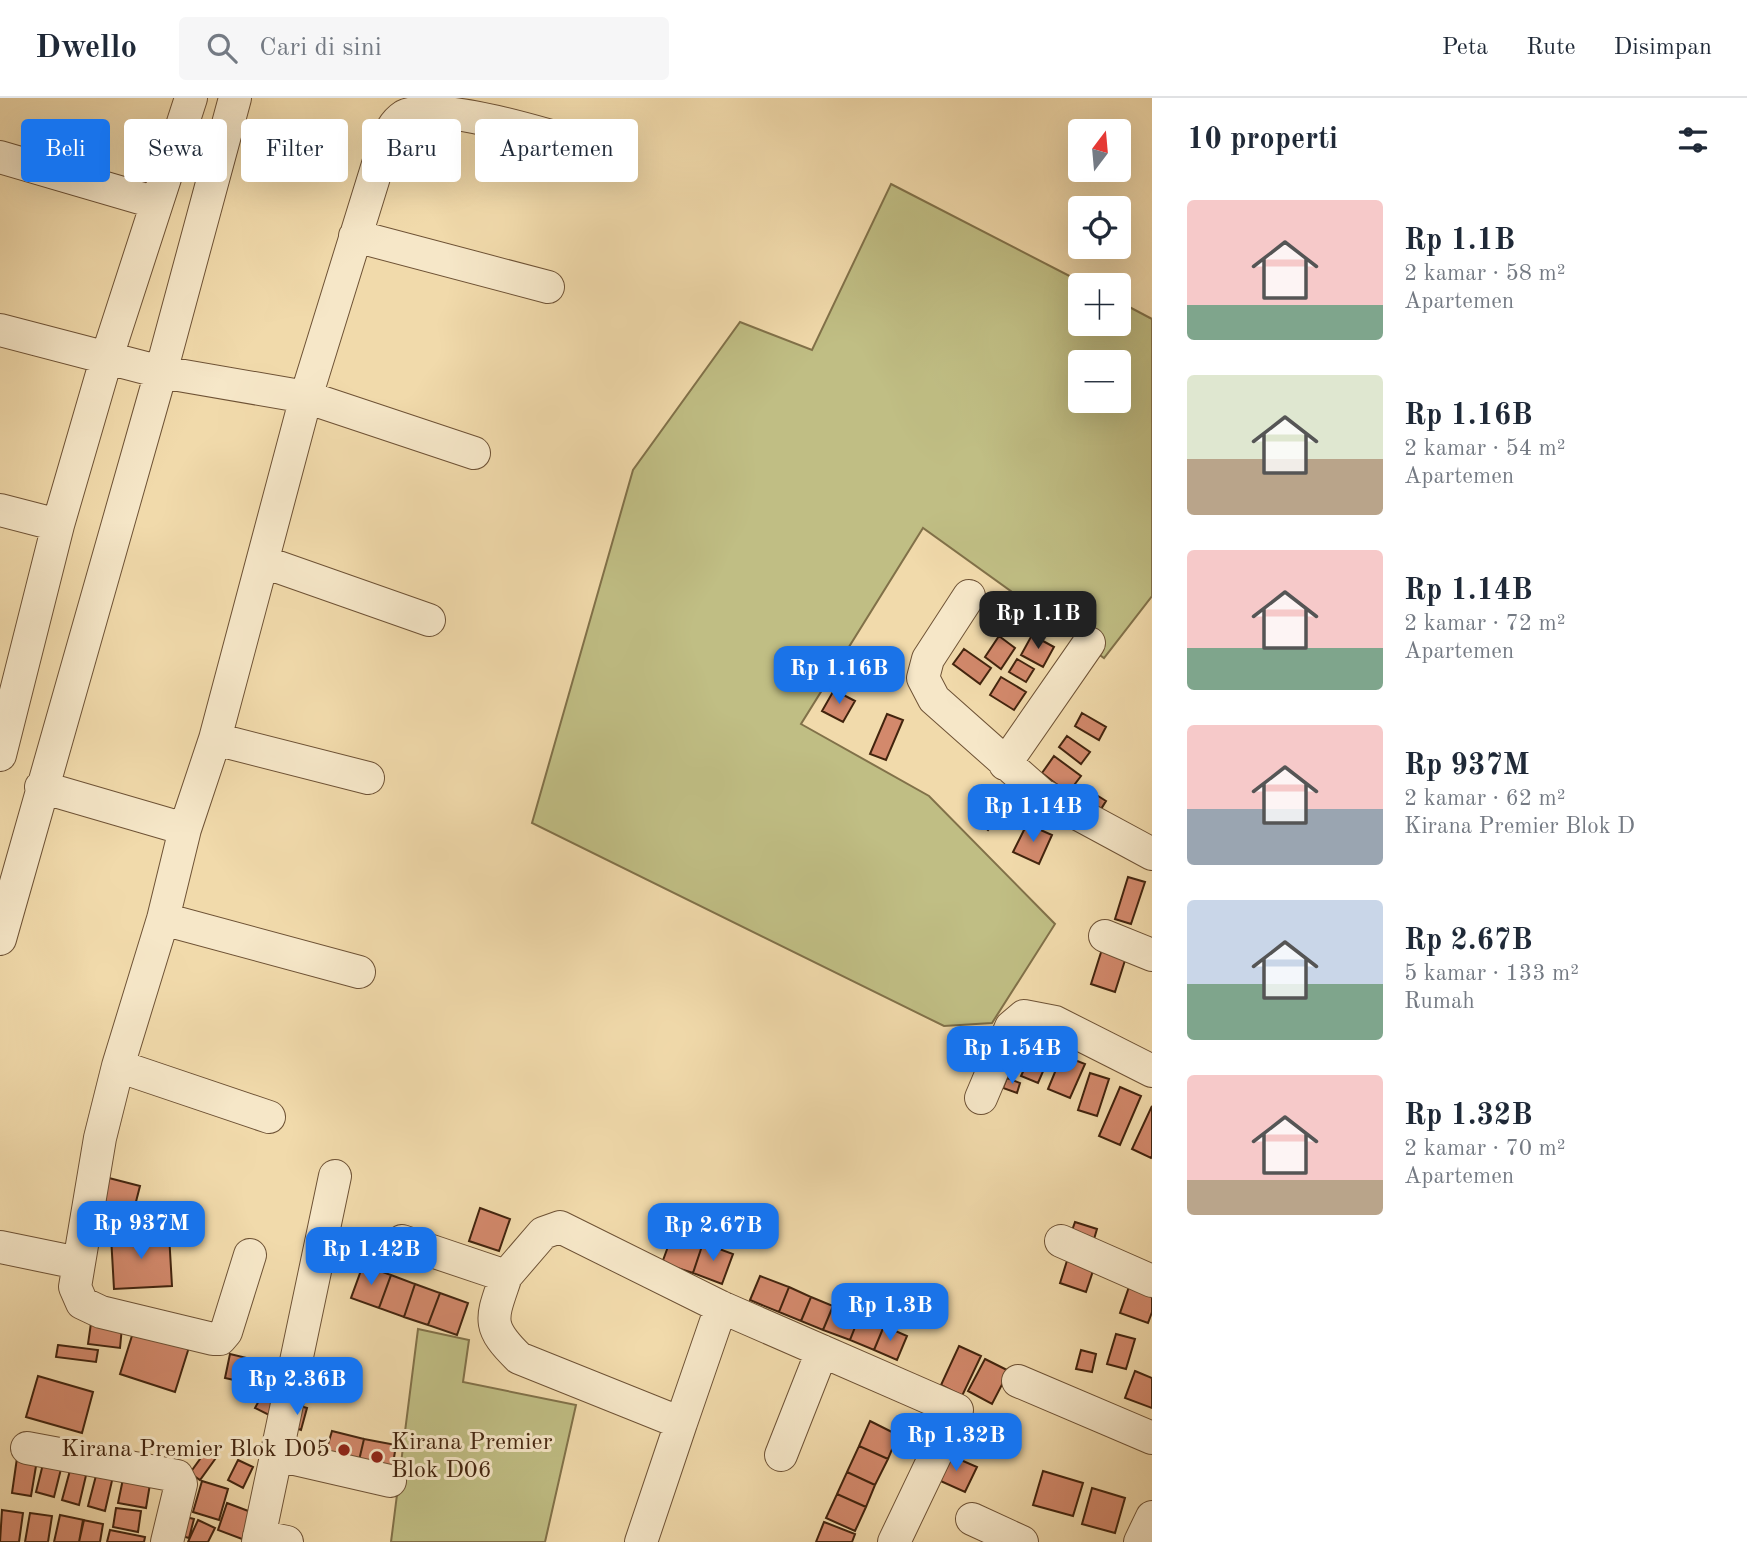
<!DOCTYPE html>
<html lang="id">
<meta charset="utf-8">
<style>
body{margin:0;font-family:"Old Standard TT",serif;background:#f6f6f7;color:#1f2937;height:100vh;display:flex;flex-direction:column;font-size:26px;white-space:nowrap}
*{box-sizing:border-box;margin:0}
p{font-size:23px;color:#747a83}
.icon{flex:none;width:38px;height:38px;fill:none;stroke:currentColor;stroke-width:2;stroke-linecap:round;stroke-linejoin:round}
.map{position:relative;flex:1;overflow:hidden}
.details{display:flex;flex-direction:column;background:#fff;width:595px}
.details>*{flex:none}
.hud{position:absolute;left:21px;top:21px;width:665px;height:63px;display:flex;gap:14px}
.needle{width:46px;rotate:16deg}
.controls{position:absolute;left:1068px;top:21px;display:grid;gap:14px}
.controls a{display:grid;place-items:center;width:63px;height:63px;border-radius:7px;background:#fff;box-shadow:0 7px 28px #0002;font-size:35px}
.price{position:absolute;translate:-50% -60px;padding:0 16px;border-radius:14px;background:#1a73e8;color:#fff;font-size:23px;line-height:46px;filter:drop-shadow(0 2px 4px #0008)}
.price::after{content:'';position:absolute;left:50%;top:42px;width:21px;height:16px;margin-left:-10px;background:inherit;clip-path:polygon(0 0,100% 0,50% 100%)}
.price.active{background:#222;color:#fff}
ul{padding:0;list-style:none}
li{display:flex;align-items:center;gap:21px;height:175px;padding:0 35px}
li span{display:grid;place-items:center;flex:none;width:196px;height:140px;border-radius:7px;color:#555}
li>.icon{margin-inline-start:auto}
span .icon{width:84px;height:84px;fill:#fffc;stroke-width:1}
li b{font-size:30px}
h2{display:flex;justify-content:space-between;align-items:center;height:84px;padding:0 35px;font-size:30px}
.pill{padding:0 24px;border-radius:7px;background:#fff;box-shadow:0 7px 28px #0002;font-size:24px;line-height:63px}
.pill.active{background:#1a73e8;color:#fff}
header{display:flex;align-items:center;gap:42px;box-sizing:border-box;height:98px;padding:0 35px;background:#fff;border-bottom:2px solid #e0e1e3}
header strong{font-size:33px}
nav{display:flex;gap:38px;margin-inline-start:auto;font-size:24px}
.search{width:490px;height:63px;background:#f6f6f7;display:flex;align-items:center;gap:18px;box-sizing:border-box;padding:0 24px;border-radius:7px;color:#747a83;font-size:26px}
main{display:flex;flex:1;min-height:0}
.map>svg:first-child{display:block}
.green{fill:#c0be84;stroke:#817149;stroke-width:2;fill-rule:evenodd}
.building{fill:#d3896c;stroke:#42240e;stroke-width:2}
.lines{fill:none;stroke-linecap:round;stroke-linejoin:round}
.minor-casing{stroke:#6e5235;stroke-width:34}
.minor{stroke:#f6e7c8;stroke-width:32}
.poi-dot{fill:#8f2418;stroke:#f6e7c8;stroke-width:2.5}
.labels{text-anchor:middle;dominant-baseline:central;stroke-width:6;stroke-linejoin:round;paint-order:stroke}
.poi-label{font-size:24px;fill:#42240e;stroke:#f6e7c8;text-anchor:start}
</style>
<header>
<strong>Dwello</strong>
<div class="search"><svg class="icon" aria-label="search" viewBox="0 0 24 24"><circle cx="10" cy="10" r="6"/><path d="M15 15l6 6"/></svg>Cari di sini</div>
<nav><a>Peta</a><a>Rute</a><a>Disimpan</a></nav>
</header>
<main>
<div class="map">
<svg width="1152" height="1444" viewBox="0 0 1152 1444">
<rect width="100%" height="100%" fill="#f1daab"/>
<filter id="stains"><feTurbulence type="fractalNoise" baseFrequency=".00286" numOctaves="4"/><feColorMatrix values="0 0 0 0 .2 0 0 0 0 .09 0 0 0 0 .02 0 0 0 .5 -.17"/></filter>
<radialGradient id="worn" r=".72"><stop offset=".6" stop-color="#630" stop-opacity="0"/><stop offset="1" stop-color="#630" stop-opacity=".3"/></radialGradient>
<path class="green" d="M891,86L1087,187H1080V226H1118V203L1152,221V498L1104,560L923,430L801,626L929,698L1055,826L992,925L944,928L532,725L633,372L740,224L812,252ZM1080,264H1118V303H1080Z
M418,1231L469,1242L463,1284L576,1307L545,1444H391Z"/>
<path class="building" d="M1032,537L1054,549L1043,569L1021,557Z
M999,538L1015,550L1001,571L985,559Z
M964,551L991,570L980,586L953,566Z
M1017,561L1034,571L1026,584L1009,574Z
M1001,579L1026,594L1014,612L990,597Z
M834,592L855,603L843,624L822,613Z
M1082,615L1106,629L1099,642L1075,628Z
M887,616L903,622L886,662L870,656Z
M1067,638L1090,654L1081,666L1059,649Z
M1054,658L1081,678L1068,695L1042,675Z
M1087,691L1106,703L1101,711L1082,699Z
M990,695L1007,710L988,732L971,717Z
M1027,726L1052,737L1039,766L1013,754Z
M1128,779L1145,784L1131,826L1115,821Z
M1103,848L1127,856L1115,894L1091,886Z
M1035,948L1051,955L1038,985L1021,978Z
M1062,957L1085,966L1070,1000L1048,991Z
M1090,975L1109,981L1097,1018L1078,1012Z
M1007,980L1020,985L1017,995L1003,990Z
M1120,989L1141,998L1120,1047L1099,1038Z
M1152,1008V1058L1151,1060L1132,1051Z
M105,1079L140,1088L128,1135L94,1127Z
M480,1110L510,1121L499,1153L469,1143Z
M1075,1124L1097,1131L1092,1148L1069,1141Z
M673,1135L703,1145L693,1175L662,1165Z
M169,1136L172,1188L114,1191L111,1138Z
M703,1145L733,1156L722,1186L693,1175Z
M1071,1150L1098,1158L1086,1194L1060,1185Z
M363,1167L391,1177L379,1210L351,1200Z
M391,1177L415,1186L404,1219L379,1210Z
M760,1178L789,1189L779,1214L750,1202Z
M1131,1183L1152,1190V1214L1148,1225L1120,1215Z
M415,1186L440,1195L428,1227L404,1219Z
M789,1189L811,1199L801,1223L779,1214Z
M440,1195L468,1205L457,1237L428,1227Z
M811,1199L833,1208L823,1232L801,1223Z
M833,1208L859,1219L850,1242L823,1232Z
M859,1219L884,1228L874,1252L850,1242Z
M91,1225L122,1229L120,1250L88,1246Z
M136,1225L191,1243L175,1294L120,1276Z
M884,1228L907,1238L897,1262L874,1252Z
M1116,1236L1135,1241L1126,1271L1107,1266Z
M58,1247L98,1252L96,1264L56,1259Z
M959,1248L981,1258L962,1298L941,1287Z
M1081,1252L1096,1256L1092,1274L1076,1271Z
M230,1256L284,1269L279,1292L225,1280Z
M985,1261L1009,1273L992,1306L968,1293Z
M1135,1273L1152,1280V1310L1125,1300Z
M38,1278L93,1294L82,1335L26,1319Z
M262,1297L280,1306L273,1319L255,1310Z
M293,1306L307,1310L301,1332L287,1327Z
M870,1323L898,1337L888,1361L859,1348Z
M332,1333L364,1341L357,1371L323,1363Z
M364,1341L396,1347L391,1379L357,1371Z
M859,1348L888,1361L875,1387L847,1374Z
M208,1350L218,1357L200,1382L190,1375Z
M18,1353L38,1356L31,1398L12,1395Z
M947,1356L977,1369L965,1394L936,1381Z
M44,1362L62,1367L54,1399L36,1394Z
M238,1362L253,1369L243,1390L228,1382Z
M72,1365L88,1369L79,1407L62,1402Z
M98,1370L114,1374L105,1413L88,1408Z
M1043,1373L1083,1385L1073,1418L1033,1407Z
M847,1374L875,1387L866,1409L837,1396Z
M123,1381L150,1386L146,1410L118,1405Z
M202,1383L228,1391L219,1422L193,1414Z
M1092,1390L1125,1400L1115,1435L1082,1426Z
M837,1396L866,1409L855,1433L826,1420Z
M227,1405L259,1417L250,1444L218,1432Z
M116,1410L141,1413L138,1434L113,1429Z
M2,1412L23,1415L19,1444H0Z
M30,1415L52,1418L48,1444H25Z
M60,1417L84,1422L79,1444H54Z
M182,1418L194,1421L189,1440L178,1437Z
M83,1422L103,1426L100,1444H79Z
M198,1422L215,1430L208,1444H188Z
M824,1424L855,1436L852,1444H816Z
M110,1432L145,1439L144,1444H107Z"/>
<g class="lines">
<g class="minor-casing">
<path id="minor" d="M0,59L157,105
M355,138L548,189
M0,232L161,274L235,0
M0,412L58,427
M264,464L429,522
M969,498L928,561L923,580L934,601L1041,696L1152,756
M215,641L368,680
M0,657L58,427L106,262L191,0
M1005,666L1089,545
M41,689L185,731
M163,821L359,874
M1105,838L1152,857
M0,841L161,274L306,299L474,355
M118,968L269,1019
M981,1000L1011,929L1024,918L1055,924L1152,973
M402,1143L506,1178L543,1135L560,1129L721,1209L957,1312L894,1444
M1061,1143L1152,1183
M0,1149L78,1165
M250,1157L226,1234L220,1241H213L101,1214L82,1205L75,1189L100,1040L118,968L163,821L185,731L215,641L306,299L383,50C388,38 393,25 404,18C440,0 577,46 620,59
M506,1178C492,1220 485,1227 519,1260L681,1325L641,1444
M1018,1283L1152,1340
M681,1325L721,1209
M27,1350L177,1378L181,1386L167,1444
M277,1357L390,1383
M781,1357L822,1253
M972,1421L1022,1444
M259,1438L287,1444
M258,1444L335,1078
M1140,1444L1152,1419"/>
</g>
<use href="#minor" class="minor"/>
</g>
<g class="poi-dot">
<circle cx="344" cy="1352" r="7"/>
<circle cx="377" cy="1359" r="7"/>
</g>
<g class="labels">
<g class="poi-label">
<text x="391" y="1345">Kirana Premier<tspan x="391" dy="28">Blok D06</tspan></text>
<text x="330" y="1352" text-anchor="end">Kirana Premier Blok D05</text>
</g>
</g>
<rect width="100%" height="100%" filter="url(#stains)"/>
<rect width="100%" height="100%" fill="url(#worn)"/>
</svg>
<div class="controls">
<a><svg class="needle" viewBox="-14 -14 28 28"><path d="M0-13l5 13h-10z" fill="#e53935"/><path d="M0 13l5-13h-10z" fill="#747a83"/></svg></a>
<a><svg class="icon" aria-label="locate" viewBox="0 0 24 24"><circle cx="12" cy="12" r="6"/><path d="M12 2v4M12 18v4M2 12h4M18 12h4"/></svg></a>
<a>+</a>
<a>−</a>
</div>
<b class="price active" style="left:1038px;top:553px">Rp 1.1B</b>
<b class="price" style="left:839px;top:608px">Rp 1.16B</b>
<b class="price" style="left:1033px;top:746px">Rp 1.14B</b>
<b class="price" style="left:1012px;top:988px">Rp 1.54B</b>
<b class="price" style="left:141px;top:1163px">Rp 937M</b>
<b class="price" style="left:713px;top:1165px">Rp 2.67B</b>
<b class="price" style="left:371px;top:1189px">Rp 1.42B</b>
<b class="price" style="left:890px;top:1245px">Rp 1.3B</b>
<b class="price" style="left:297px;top:1319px">Rp 2.36B</b>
<b class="price" style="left:956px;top:1375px">Rp 1.32B</b>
<div class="hud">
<a class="pill active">Beli</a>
<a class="pill">Sewa</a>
<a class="pill">Filter</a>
<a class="pill">Baru</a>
<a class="pill">Apartemen</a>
</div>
</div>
<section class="details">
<h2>10 properti<svg class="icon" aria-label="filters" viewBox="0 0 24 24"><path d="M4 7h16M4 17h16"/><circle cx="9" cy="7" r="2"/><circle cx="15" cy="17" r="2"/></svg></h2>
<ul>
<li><span style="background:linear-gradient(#f6c9c9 75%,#7fa58c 0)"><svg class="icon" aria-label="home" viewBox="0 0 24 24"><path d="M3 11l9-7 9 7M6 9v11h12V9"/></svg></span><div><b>Rp 1.1B</b><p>2 kamar · 58 m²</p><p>Apartemen</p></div></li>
<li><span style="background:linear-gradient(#dfe7d0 60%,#b9a48a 0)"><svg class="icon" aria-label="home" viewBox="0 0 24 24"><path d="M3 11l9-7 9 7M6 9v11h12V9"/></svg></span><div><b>Rp 1.16B</b><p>2 kamar · 54 m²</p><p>Apartemen</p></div></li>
<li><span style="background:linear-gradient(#f6c9c9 70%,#7fa58c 0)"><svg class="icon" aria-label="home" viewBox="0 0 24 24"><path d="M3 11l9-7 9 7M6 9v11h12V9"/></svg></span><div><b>Rp 1.14B</b><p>2 kamar · 72 m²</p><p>Apartemen</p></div></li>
<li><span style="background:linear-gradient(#f6c9c9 60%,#9aa5b1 0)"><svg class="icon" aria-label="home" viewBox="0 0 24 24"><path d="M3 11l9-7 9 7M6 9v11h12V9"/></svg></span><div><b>Rp 937M</b><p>2 kamar · 62 m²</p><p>Kirana Premier Blok D</p></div></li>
<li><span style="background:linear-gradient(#c9d6e8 60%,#7fa58c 0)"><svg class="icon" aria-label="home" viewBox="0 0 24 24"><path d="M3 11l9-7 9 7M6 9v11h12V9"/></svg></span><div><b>Rp 2.67B</b><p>5 kamar · 133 m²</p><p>Rumah</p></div></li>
<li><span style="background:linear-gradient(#f6c9c9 75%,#b9a48a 0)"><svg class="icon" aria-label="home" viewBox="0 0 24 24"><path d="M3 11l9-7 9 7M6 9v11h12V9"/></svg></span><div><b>Rp 1.32B</b><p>2 kamar · 70 m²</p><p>Apartemen</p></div></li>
</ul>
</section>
</main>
